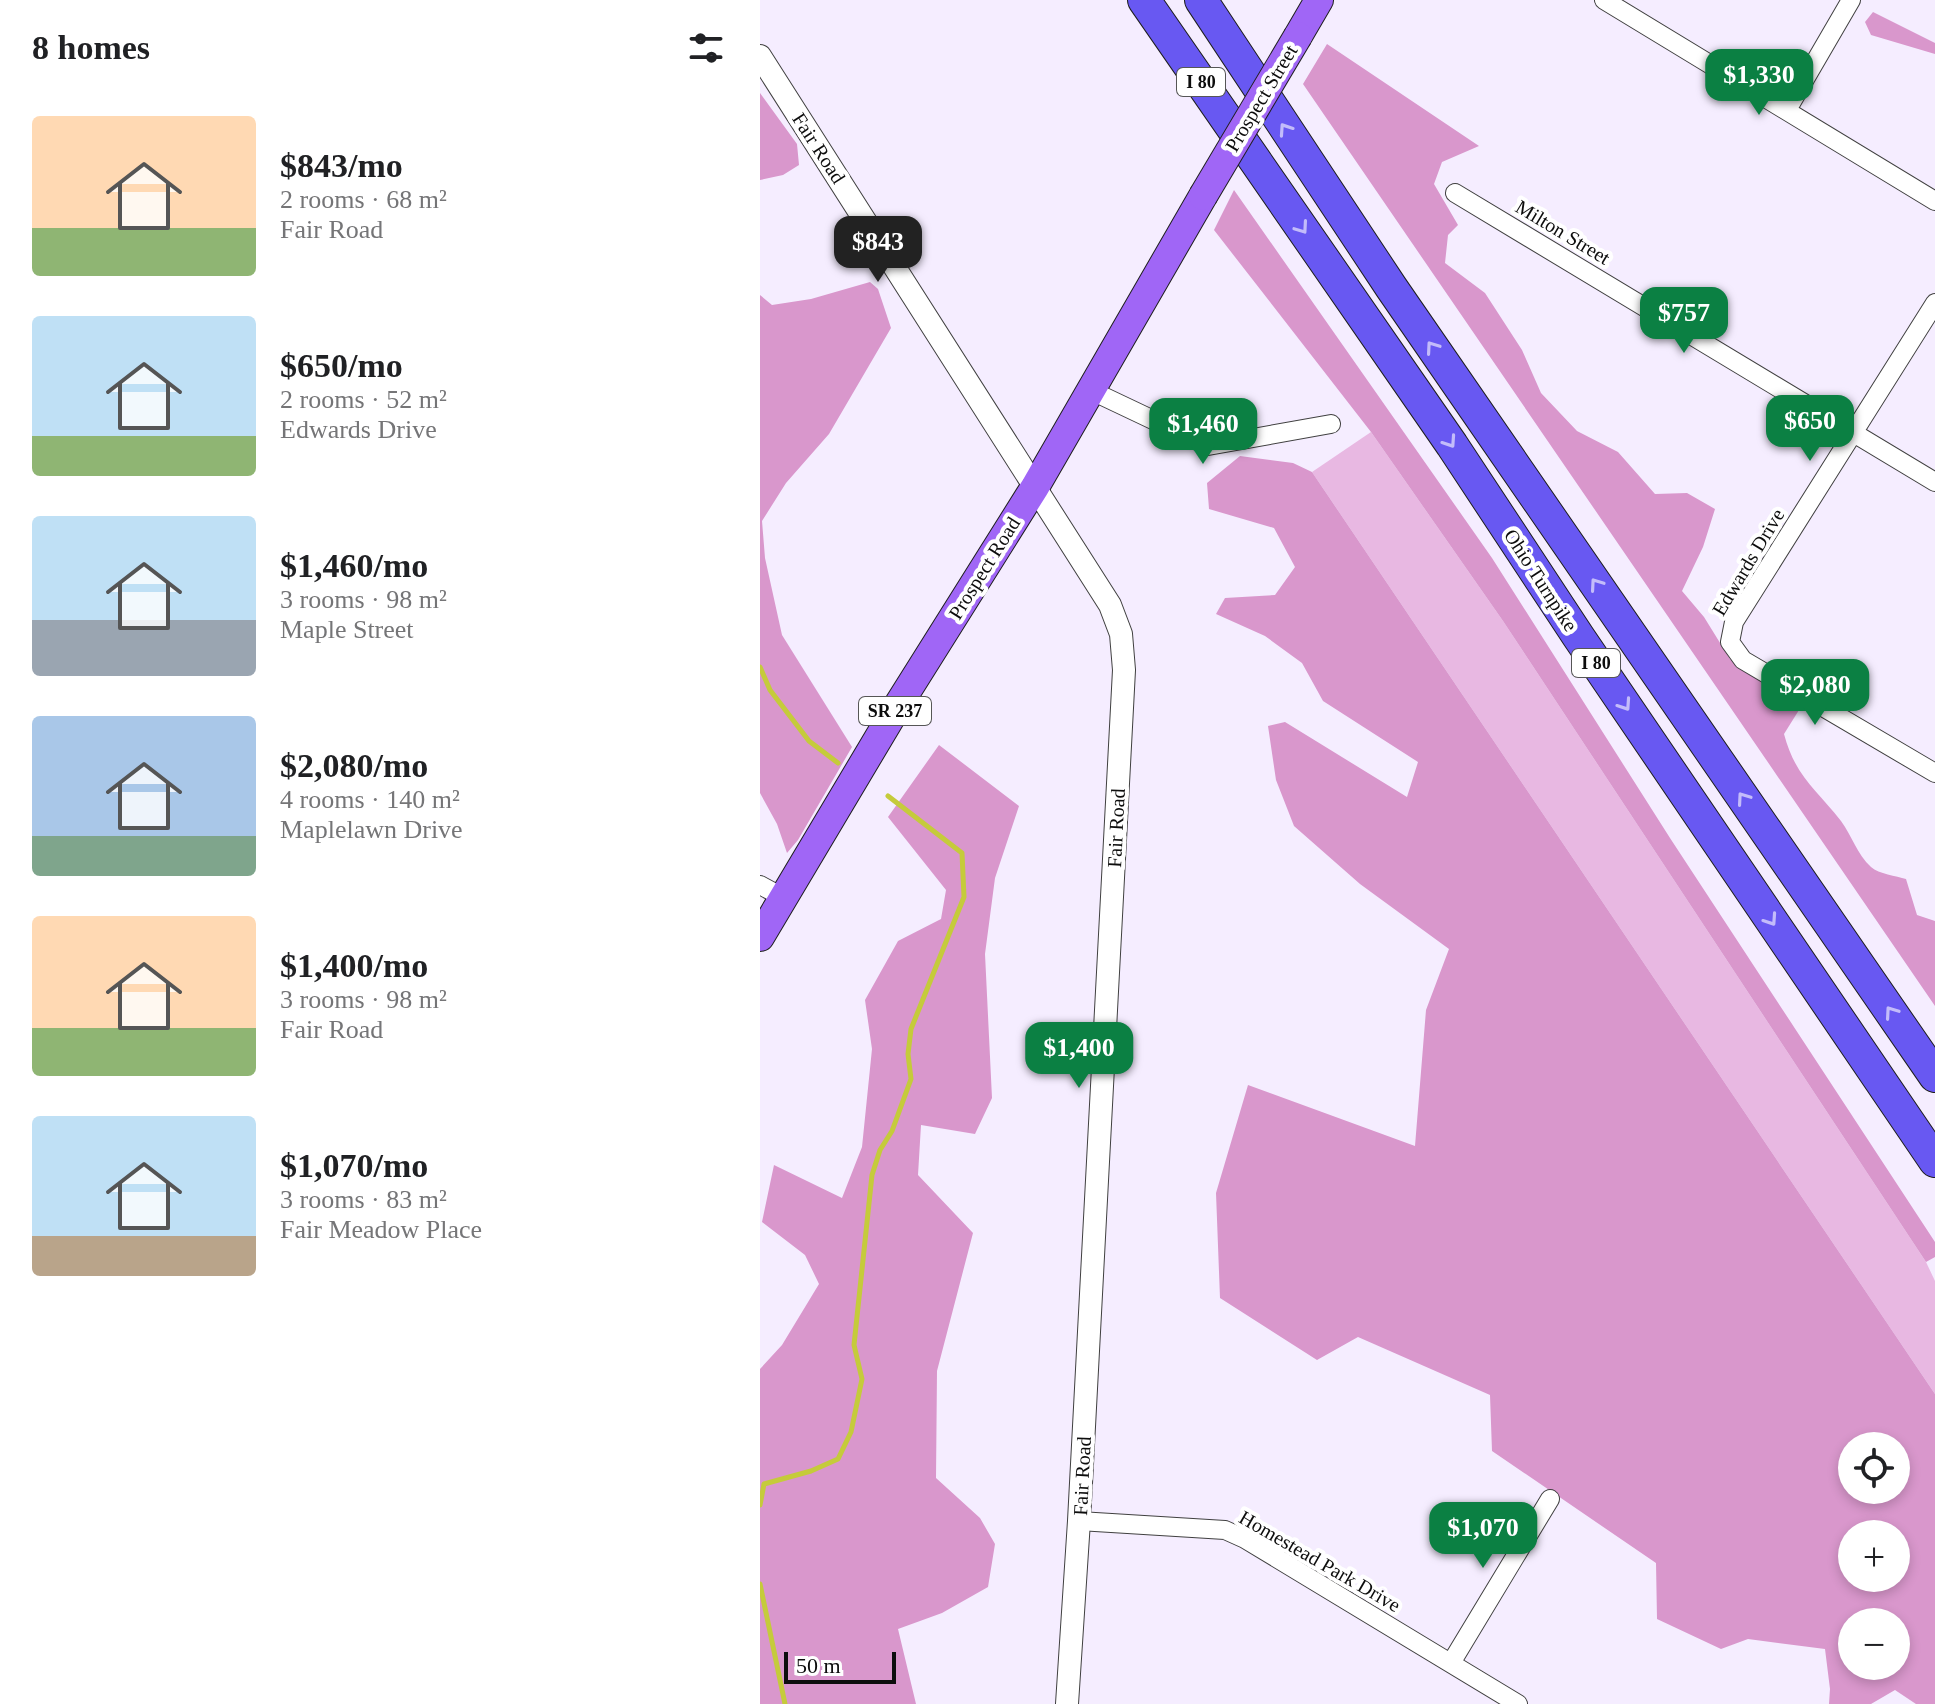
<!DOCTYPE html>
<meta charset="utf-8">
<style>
body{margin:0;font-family:Georgia,serif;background:#f6f6f6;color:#202124;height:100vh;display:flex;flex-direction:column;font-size:30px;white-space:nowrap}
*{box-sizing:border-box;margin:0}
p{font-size:26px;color:#757577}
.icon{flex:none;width:44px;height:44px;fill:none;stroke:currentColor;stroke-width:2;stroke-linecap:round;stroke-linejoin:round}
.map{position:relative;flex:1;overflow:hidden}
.panel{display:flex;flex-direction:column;background:#fff;width:760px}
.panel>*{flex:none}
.controls{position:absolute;left:1078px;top:1432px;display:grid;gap:16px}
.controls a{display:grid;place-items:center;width:72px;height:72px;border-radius:50%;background:#fff;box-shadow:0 4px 12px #0003;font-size:40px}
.scale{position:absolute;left:24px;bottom:20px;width:112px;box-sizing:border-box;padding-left:8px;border:4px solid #0d0d0d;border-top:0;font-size:22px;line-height:28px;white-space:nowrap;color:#0d0d0d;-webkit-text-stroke:6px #fff;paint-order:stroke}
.price{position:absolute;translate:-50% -68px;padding:0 18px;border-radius:16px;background:#0b8043;color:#fff;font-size:26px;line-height:52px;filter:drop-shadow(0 2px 4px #0008)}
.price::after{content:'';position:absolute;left:50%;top:48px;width:24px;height:18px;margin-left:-12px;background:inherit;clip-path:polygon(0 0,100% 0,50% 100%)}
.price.active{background:#222;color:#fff}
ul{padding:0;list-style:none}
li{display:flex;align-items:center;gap:24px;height:200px;padding:0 32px}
li span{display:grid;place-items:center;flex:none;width:224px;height:160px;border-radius:8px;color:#555}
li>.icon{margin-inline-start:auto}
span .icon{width:96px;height:96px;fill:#fffc;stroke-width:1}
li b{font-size:34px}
h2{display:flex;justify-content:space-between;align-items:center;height:96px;padding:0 32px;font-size:34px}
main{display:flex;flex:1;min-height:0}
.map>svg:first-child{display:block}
.green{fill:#e8b8e2}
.forest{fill:#d997cc;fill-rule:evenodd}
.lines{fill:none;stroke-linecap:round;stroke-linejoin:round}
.stream{stroke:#c5cb3b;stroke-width:5}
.minor-casing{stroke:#404040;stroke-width:20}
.tertiary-casing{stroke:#404040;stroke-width:24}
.primary-casing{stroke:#1e1e1e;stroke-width:30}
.motorway-casing{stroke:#1e1e1e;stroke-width:34}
.minor{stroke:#fff;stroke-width:18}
.tertiary{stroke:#fff;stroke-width:22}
.primary{stroke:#a066f6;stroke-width:28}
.motorway{stroke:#6858f2;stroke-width:32}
.primary-bridge-casing{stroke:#1e1e1e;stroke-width:30;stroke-linecap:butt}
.primary-bridge{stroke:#a066f6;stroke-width:28}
.oneway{stroke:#c3bcfa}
.labels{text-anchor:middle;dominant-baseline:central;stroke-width:8;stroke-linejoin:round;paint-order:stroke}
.shield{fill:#fff;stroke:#565656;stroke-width:2}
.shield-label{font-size:18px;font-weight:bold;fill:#0d0d0d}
.street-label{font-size:20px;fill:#0d0d0d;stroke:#fff}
</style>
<main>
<section class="panel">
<h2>8 homes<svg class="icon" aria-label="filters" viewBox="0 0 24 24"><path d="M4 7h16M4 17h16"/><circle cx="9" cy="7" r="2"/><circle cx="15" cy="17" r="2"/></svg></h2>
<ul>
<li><span style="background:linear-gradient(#ffd9b3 70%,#8fb573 0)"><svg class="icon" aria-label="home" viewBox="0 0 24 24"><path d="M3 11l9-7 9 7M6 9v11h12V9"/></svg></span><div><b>$843/mo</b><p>2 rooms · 68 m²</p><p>Fair Road</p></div></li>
<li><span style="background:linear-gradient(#bfe0f5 75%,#8fb573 0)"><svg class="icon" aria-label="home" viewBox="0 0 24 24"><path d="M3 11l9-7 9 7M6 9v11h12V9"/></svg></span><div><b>$650/mo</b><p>2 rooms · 52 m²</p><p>Edwards Drive</p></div></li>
<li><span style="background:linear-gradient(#bfe0f5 65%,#9aa5b1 0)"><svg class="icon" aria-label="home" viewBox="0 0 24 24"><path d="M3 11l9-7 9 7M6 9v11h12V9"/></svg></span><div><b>$1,460/mo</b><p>3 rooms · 98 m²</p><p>Maple Street</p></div></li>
<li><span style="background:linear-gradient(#a9c7e8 75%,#7fa58c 0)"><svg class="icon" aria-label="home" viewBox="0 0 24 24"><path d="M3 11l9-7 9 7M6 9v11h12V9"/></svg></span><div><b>$2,080/mo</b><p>4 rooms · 140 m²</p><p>Maplelawn Drive</p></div></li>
<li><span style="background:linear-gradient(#ffd9b3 70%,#8fb573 0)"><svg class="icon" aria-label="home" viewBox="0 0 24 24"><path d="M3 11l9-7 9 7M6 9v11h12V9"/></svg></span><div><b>$1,400/mo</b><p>3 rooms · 98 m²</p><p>Fair Road</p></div></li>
<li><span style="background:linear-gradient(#bfe0f5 75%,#b9a48a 0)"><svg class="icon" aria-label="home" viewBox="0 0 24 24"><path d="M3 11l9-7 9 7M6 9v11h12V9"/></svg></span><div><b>$1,070/mo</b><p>3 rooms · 83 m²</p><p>Fair Meadow Place</p></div></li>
</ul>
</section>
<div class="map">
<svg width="1175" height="1704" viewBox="0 0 1175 1704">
<rect width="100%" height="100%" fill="#f5edff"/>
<path class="green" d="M611,432L743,621L1166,1262L1175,1281V1394L552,472Z"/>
<path class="forest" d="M1113,12L1175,43V54L1111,35L1105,22Z
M567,44L719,146L682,162L674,184L698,225L688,235L685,263L725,293L762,350L781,393L817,431L858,452L895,494L927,493L955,509L943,547L922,591L944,617L970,659L1039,710L1024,734C1035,776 1056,789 1081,821C1092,836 1097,854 1111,867C1119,874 1136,876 1146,879L1157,915L1175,921V1006L543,84Z
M0,93L37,144L39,165L23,175L0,180Z
M474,190L732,558L910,838L1175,1242V1257L1166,1262L743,621L611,432L454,230Z
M110,282L118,289L131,328L69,434L26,483L2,521L5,558L22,635L92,747L38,840L27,853L17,824L0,793V295L12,305L51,299Z
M480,456L533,463L552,472L1175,1394V1704H1156L1135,1690L1111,1704H1069L1070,1689L1065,1649L988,1639L961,1649L897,1619L896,1563L732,1451L730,1395L598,1337L557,1360L460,1298L456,1193L488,1085L655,1146L666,1010L689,949L600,884L534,826L516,780L508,726L525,722L647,797L658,762L563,701L542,663L505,636L456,614L465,598L515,595L535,567L514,528L449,509L447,483ZM1092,1446H1136V1490H1092ZM1092,1534H1136V1578H1092ZM1092,1622H1136V1666H1092Z
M179,745L259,806L235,878L225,954L232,1098L215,1134L161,1125L158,1175L213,1233L177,1371L176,1478L220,1518L235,1544L228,1587L182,1613L138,1629L156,1704H0V1369L22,1345L59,1284L45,1255L2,1222L14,1165L82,1198L102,1147L112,1049L105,1000L138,941L181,919L186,890L128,817Z"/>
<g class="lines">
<path class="stream" d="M0,667L10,690L49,741L78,763
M0,1505L4,1484L51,1471L78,1459L91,1432L102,1379L94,1345L112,1175L120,1150L132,1131L151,1079L148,1054L151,1029L204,897L202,853L128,796
M0,1584L25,1704"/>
<g class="minor-casing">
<path id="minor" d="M844,0L1175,201
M1027,110L1091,0
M695,193L1175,482
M1175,303L974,622L970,642L983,660L1175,773
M332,391L448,446L571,424
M0,885L24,898
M319,1521L465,1530L485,1539L758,1704
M691,1663L790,1499"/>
</g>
<g class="tertiary-casing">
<path id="tertiary" d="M0,56L350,605L361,634L364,670L319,1521L307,1704"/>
</g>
<g class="primary-casing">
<path id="primary" d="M538,36L559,0
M0,937L140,702L275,487L443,196"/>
</g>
<g class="motorway-casing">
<path id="motorway" d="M384,0L692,445L818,636L1175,1161
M441,0L631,287L1175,1076"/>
</g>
<use href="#minor" class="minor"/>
<use href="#tertiary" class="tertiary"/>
<use href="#primary" class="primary"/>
<use href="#motorway" class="motorway"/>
<g class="primary-bridge-casing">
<path id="primary-bridge" d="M443,196L538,36"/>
</g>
<use href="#primary-bridge" class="primary-bridge"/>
</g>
<defs><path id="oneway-chevron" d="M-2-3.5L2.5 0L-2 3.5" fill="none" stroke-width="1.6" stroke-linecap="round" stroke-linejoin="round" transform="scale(2)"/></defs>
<g class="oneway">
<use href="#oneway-chevron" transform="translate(525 129) rotate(-124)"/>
<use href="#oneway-chevron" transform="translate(542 228) rotate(55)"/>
<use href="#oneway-chevron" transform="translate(672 347) rotate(-125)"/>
<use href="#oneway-chevron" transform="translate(690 442) rotate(56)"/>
<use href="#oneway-chevron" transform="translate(836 584) rotate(-125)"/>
<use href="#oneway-chevron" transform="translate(865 705) rotate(56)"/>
<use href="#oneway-chevron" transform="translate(983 798) rotate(-125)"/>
<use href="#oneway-chevron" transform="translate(1011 920) rotate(56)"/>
<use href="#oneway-chevron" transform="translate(1131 1012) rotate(-125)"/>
</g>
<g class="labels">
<g class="shield">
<rect x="417" y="68" width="48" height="28" rx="6"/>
<rect x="812" y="649" width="48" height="28" rx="6"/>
<rect x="99" y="697" width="72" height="28" rx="6"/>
</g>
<g class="shield-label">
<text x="441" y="82">I 80</text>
<text x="836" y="663">I 80</text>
<text x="135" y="711">SR 237</text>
</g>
<g class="street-label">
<text transform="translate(501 98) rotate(-59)">Prospect Street</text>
<text transform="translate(59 148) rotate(57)">Fair Road</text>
<text transform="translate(803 232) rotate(31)">Milton Street</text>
<text transform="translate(988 562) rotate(-59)">Edwards Drive</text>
<text transform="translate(224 568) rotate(-58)">Prospect Road</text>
<text transform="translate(781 580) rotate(57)">Ohio Turnpike</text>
<text transform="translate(356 828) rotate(-87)">Fair Road</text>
<text transform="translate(322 1476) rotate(-87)">Fair Road</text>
<text transform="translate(560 1561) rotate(30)">Homestead Park Drive</text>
</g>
</g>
</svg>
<div class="controls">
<a><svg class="icon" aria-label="locate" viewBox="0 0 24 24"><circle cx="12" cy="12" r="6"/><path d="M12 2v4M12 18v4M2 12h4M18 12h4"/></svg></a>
<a>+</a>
<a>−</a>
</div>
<div class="scale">50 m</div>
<b class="price" style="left:999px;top:117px">$1,330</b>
<b class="price active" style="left:118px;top:284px">$843</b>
<b class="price" style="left:924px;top:355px">$757</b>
<b class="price" style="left:1050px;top:463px">$650</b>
<b class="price" style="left:443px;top:466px">$1,460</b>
<b class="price" style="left:1055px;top:727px">$2,080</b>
<b class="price" style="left:319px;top:1090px">$1,400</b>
<b class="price" style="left:723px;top:1570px">$1,070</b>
</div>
</main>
